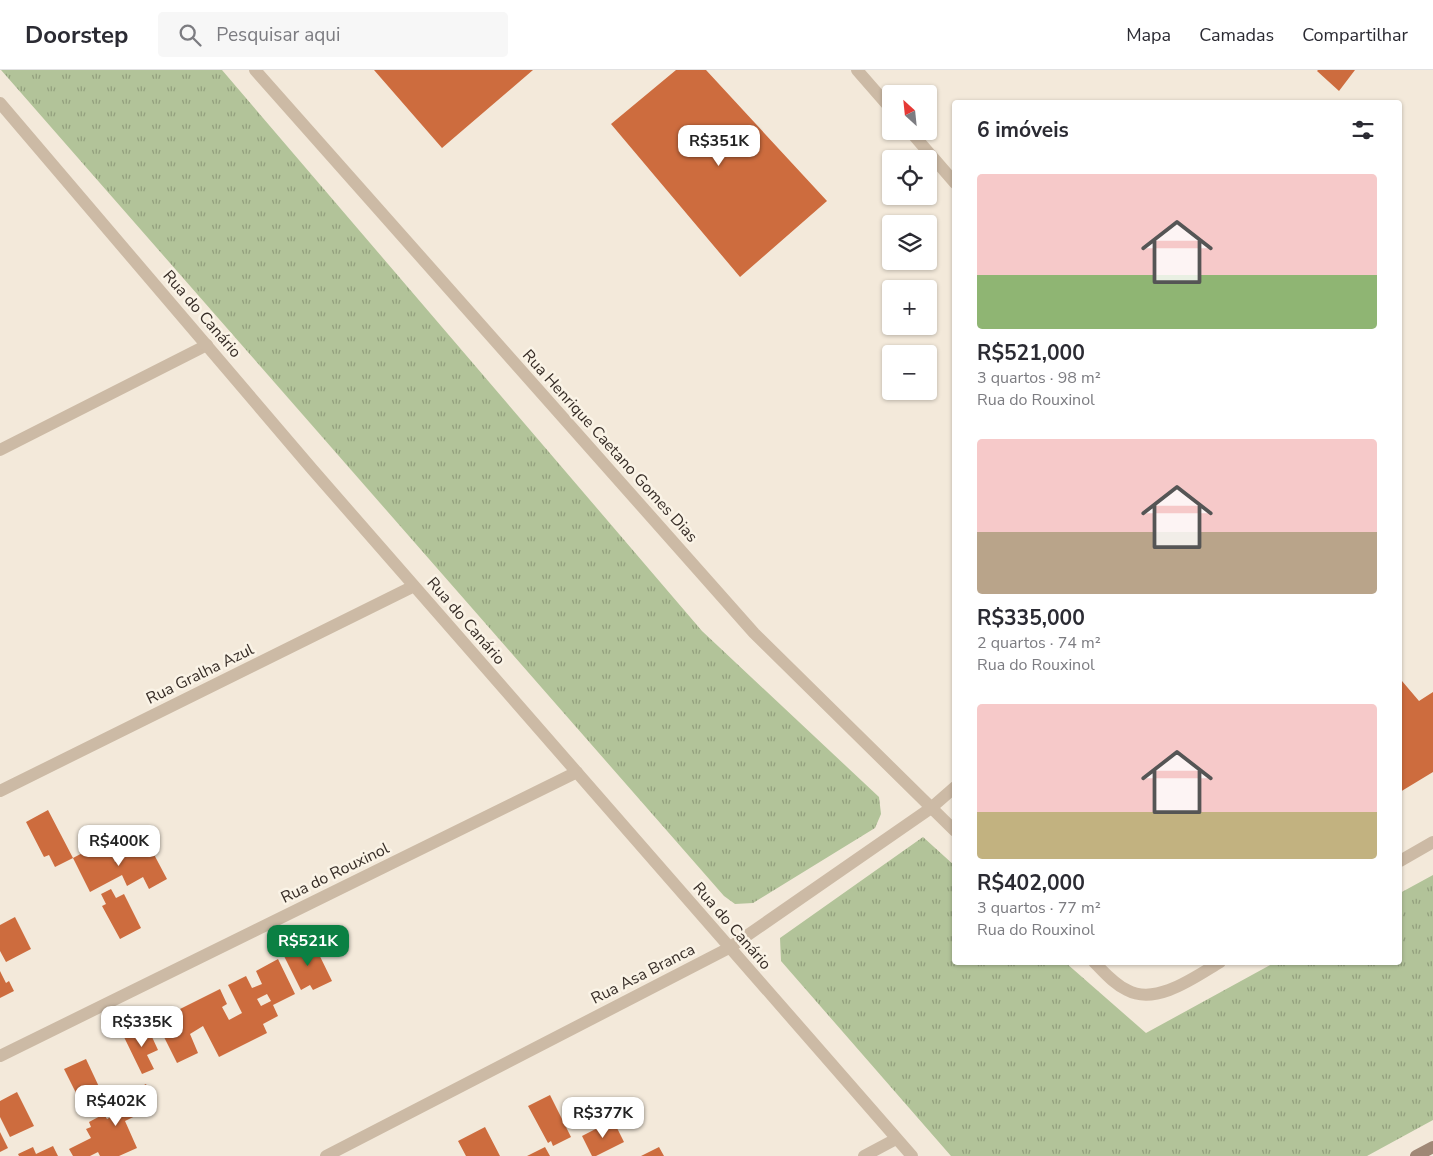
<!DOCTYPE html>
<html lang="pt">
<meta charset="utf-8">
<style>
body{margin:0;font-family:"Nunito Sans",sans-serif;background:#f7f7f7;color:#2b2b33;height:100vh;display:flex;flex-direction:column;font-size:19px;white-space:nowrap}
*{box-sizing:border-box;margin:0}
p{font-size:16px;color:#7c7c81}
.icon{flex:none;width:28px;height:28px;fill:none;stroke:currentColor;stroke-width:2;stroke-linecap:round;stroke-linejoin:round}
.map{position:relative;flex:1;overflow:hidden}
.side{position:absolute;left:952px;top:30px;width:450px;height:865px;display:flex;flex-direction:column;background:#fff;border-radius:5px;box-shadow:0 1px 4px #0004}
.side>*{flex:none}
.needle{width:32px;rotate:333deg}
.buttons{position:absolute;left:882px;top:15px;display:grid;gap:10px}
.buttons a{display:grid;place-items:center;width:55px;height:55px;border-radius:5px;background:#fff;box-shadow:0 1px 4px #0004;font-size:25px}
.price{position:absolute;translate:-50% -42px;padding:0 11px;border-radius:10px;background:#fff;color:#222;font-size:16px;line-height:32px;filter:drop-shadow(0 1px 2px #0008)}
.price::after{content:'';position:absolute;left:50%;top:30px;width:15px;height:11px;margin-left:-8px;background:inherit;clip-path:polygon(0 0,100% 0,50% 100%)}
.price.active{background:#0b8043;color:#fff}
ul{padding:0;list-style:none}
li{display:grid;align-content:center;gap:10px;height:265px;padding:0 25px}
li span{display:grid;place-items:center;height:155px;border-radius:5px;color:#555}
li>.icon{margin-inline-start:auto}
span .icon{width:90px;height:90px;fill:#fffc;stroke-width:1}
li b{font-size:21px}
h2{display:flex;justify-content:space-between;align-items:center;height:60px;padding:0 25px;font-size:21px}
header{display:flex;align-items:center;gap:30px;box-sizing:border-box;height:70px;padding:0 25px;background:#fff;border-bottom:1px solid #e1e1e2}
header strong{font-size:24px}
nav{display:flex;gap:28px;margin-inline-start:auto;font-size:18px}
.search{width:350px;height:45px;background:#f7f7f7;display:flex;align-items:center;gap:12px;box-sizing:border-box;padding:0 18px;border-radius:5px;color:#7c7c81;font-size:19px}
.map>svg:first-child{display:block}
.grass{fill:url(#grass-tufts)}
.building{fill:#cd6c3e;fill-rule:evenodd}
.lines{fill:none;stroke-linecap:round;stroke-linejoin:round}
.lane{stroke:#ccbaa5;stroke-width:12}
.street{stroke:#ccbaa5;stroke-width:12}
.secondary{stroke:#a08876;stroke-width:12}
.labels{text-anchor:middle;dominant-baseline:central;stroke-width:5;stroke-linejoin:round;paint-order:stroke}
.street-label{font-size:16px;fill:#372d27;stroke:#faf3e6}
</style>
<header>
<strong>Doorstep</strong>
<div class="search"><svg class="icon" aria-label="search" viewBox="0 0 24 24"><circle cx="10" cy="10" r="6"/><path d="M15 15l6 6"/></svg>Pesquisar aqui</div>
<nav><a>Mapa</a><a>Camadas</a><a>Compartilhar</a></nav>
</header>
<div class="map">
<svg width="1433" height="1086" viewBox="0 0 1433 1086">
<defs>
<pattern id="grass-tufts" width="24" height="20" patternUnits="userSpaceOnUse" patternTransform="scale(1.25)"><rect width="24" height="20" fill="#b2c399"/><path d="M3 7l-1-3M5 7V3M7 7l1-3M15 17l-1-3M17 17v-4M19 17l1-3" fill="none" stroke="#929f7d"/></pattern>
</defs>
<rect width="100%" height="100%" fill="#f3e9da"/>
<path class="grass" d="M1,0H222L702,561L879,727L881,744L875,758L753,833L735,834L724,826Z
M923,767L955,796V892L1066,893L1146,963L1274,893L1400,892V823L1433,805V1050L1367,1086H951L781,891L780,868Z"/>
<path class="building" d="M374,0H533L442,78Z
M676,0H706L827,131L740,207L611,54Z
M1318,0H1355L1339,21L1317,1Z
M1402,611L1419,631L1433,622V702L1400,722V612Z
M48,740L73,788L55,797L49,785L44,787L26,752Z
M105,771L115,792L149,775L167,809L149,819L143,807L127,816L122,805L90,822L73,788Z
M111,819L116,828L124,824L141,858L120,869L102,836L106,834L101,824Z
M15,847L31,879L6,892L0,881V855Z
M313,872L332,911L313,920L310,915L301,920L284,886Z
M278,889L295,924L273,935L278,946L263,954L267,963L219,987L203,956L190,964L198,983L177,993L156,951L220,919L227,934L222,937L229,950L242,943L228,915L246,906L252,918L262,914L256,901ZM267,924L271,931L261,936L257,929Z
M0,901L6,913L9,911L14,921L0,928Z
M147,956L158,980L147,985L154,999L142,1004L124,967Z
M86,989L101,1021L80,1031L64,999Z
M146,1014L156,1036L125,1051L137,1078L119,1086H100L98,1082L90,1086H73L69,1079L91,1068L86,1059L91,1057L89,1052L104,1044L107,1049L120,1042L115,1030Z
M17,1022L34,1056L10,1067L0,1047V1031Z
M550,1025L571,1067L553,1076L551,1071L548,1073L528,1036Z
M613,1050L624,1072L596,1086H592L582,1066Z
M485,1057L500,1086H466L458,1071Z
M0,1062L8,1078L0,1082Z
M53,1076L58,1086H19L18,1084L33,1077L36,1084Z
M545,1077L550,1086H527Z
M659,1077L664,1086H641Z"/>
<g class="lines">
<path class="lane" d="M0,380L207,275"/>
<path class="street" d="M255,0L754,563L955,761
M857,0L891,39
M0,33L312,399L912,1086
M910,61L955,113
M0,721L414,516
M1400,791L1433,772
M1094,892C1104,902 1114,914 1127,920C1156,936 1195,907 1220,892
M0,986L577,702
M326,1086L729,878L931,738L955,717
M864,1086L896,1069"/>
<path class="secondary" d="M1416,1086L1433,1077"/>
</g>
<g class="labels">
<g class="street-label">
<text transform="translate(202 244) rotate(49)">Rua do Canário</text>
<text transform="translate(610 376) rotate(48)">Rua Henrique Caetano Gomes Dias</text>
<text transform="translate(466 551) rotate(49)">Rua do Canário</text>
<text transform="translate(200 604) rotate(-26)">Rua Gralha Azul</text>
<text transform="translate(335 803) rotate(-26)">Rua do Rouxinol</text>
<text transform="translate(732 856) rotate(49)">Rua do Canário</text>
<text transform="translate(643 904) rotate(-27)">Rua Asa Branca</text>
</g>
</g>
</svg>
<div class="buttons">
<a><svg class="needle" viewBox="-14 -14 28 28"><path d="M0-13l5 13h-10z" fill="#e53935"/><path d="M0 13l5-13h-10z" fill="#7c7c81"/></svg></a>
<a><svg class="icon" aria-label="locate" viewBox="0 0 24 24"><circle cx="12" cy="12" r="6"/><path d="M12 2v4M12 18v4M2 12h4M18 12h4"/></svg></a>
<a><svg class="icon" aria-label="layers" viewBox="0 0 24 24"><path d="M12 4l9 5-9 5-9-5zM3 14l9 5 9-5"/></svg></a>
<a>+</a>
<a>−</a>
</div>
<b class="price" style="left:719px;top:97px">R$351K</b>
<b class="price" style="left:119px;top:797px">R$400K</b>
<b class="price active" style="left:308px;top:897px">R$521K</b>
<b class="price" style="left:142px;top:978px">R$335K</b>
<b class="price" style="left:116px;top:1057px">R$402K</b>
<b class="price" style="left:603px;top:1069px">R$377K</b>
<section class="side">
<h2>6 imóveis<svg class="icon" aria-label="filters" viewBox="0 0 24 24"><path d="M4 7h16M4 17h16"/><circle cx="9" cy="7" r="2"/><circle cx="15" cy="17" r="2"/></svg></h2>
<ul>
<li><span style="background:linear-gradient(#f6c9c9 65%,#8fb573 0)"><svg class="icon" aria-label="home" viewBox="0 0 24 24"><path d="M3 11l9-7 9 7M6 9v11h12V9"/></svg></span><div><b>R$521,000</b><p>3 quartos · 98 m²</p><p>Rua do Rouxinol</p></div></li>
<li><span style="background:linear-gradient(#f6c9c9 60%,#b9a48a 0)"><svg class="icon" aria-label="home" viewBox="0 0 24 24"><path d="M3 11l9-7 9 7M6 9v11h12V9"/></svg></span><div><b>R$335,000</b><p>2 quartos · 74 m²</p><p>Rua do Rouxinol</p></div></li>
<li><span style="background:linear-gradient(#f6c9c9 70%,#c2b280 0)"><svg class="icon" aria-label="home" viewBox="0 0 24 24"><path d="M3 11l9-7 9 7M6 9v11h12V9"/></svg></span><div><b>R$402,000</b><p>3 quartos · 77 m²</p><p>Rua do Rouxinol</p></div></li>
</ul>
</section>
</div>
